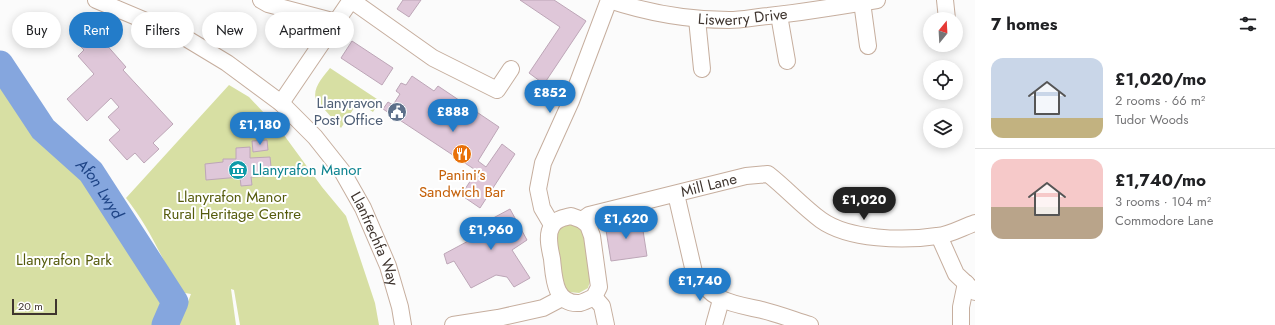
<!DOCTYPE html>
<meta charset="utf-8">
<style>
body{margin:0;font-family:Jost,sans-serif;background:#f6f6f6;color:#202124;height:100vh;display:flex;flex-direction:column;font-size:15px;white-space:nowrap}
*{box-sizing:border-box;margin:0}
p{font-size:13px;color:#757577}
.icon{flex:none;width:22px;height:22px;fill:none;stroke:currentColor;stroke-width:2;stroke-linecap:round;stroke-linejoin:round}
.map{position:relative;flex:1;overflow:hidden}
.sheet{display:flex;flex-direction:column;background:#fff;width:300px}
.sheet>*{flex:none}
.banner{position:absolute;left:12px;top:12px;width:380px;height:36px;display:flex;gap:8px}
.needle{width:26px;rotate:18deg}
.fabs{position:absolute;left:923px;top:12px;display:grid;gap:8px}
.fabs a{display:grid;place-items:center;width:40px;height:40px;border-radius:50%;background:#fff;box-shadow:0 2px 10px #0003;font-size:20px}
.scale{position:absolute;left:12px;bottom:10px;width:45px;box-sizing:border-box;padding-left:4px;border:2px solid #3f352f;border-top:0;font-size:11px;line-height:14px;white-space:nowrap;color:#3f352f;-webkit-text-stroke:3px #fff;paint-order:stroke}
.price{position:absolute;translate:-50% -34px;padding:0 9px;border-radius:14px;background:#237cc9;color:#fff;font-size:13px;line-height:26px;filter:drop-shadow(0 1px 2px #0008)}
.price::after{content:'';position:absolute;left:50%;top:24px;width:12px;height:9px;margin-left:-6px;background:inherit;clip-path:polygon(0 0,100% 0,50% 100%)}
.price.selected{background:#222;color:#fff}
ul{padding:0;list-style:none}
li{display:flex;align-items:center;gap:12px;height:100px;padding:0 16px}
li+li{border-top:1px solid #e0e0e0}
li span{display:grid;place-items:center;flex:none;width:112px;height:80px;border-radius:12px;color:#555}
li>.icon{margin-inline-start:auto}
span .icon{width:48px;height:48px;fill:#fffc;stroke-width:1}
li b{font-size:17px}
h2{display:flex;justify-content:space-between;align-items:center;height:48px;padding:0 16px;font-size:17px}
.tag{padding:0 14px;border-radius:18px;background:#fff;box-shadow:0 2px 10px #0003;font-size:14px;line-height:36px}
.tag.selected{background:#237cc9;color:#fff}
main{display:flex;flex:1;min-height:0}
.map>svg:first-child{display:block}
.green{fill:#d7dfa3}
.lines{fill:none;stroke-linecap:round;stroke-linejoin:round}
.river{stroke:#85a6de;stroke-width:27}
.building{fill:#dfc7d9;stroke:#bda6b7}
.minor-casing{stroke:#c6ae9e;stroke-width:18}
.minor{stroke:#fff;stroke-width:16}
.labels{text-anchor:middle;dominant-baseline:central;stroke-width:4;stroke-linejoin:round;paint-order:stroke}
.street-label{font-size:15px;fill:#3f352f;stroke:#fff}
.service-label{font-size:15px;fill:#4e5e75;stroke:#fff;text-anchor:end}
.culture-label{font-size:15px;fill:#0d838f;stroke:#fff;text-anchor:start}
.food-label{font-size:15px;fill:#c56008;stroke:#fff}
.park-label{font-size:15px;fill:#555b0c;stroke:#fff}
.water-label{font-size:16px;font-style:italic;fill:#1e4486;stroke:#fff}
</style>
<main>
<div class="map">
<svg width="975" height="325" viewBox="0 0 975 325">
<rect width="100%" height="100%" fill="#fbfbfb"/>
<path class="green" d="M330,68L380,101L373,112L358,102L341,128L316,100C312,88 323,77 330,68Z
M0,78L33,128L84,173L165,300L154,325H0Z
M229,85L249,97L281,131L322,187L346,216L375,303L379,325H240L234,290L231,289L236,325H179L191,294L179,292C163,259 149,227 126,198Z
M565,222L584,227L591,278L588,288L579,293L569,292L562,285L555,239L557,228Z"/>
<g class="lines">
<path class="river" id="s1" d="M0,64L43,129L91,172L175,302L165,325"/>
</g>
<path class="building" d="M403,0H421L409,17L397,9Z
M520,0H554L586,21L544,84L529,73L560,27Z
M90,31L94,35L96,33L126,67L123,70L173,124L153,143L159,149L144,163L135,153L127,160L109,140L120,130L108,117L119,107L111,98L87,121L67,99L94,74L78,56L84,50L77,43Z
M352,41L393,68L382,85L341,58Z
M412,76L434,91L438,86L499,127L478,161L486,167L502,144L515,154L480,208L461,195L477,171L383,109L388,102L393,105L400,94L396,91L401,83L406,85Z
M267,140L268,150L253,152L252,141Z
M250,147V158L270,157L272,176L251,177L252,185L241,186L240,177L206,180L205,164L223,162V159H236V148Z
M510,209L527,240L512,250L530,278L514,287L507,277L496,275L471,288L454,261L447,264L444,254L472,239L466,229L480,220L482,224Z
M641,218L647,256L611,261L605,224Z"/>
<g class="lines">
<g class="minor-casing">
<g id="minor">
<path id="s2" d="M96,0L184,37L227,63L281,103L315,137L342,171L363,208L388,266L400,307L403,325"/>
<path d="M261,0L268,4L336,22"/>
<path d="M351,0L433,58L497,90L511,69"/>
<path id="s3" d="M609,0C648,13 687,20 729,20C742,20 755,17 768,16C805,12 841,6 877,0"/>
<path d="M945,0L947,19"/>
<path d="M862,2L868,46"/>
<path d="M779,15L787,61"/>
<path d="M697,19L702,69"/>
<path d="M281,103L351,0"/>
<path d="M676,194L694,272C712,302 730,303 762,310C778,314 794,320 810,325"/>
<path d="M571,216L582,220L588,225L592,236L599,287L594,297C590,299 584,302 580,303C554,305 554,277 552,259C550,249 546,235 552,226C556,219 563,218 571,216Z"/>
<path id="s4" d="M582,220L589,215L746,176L768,174C786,188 802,206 821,220C849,240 904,241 937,236C950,235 963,227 975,223"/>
<path d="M552,225L542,208L538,189L543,163L571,101L609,0"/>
<path d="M939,236L956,274L975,292"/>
<path d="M594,297L602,306L606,325"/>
<path d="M453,325L498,318L543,308L562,298"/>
<path d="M714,325L721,300"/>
<path d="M961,325V307L966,283"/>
</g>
</g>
<use href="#minor" class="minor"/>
</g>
<defs>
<g id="civic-disc" transform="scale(1)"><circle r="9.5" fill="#5c6f8a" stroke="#fff"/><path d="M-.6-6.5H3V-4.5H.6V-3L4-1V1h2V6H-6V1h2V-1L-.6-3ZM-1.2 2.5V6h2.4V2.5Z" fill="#fff"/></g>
<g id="restaurant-disc" transform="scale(1)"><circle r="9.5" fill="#e8710a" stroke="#fff"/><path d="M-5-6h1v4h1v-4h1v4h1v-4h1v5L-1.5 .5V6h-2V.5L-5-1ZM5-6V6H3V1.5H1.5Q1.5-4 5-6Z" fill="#fff"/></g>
<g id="museum-disc" transform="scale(1)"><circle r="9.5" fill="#0f9aa8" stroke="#fff"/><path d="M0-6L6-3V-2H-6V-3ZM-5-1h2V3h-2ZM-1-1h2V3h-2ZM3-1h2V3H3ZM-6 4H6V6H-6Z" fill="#fff"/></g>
</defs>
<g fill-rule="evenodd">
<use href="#civic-disc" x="397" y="112"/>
<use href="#restaurant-disc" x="462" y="154"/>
<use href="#museum-disc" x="238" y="170"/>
</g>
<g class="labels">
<g class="street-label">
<text stroke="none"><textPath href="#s3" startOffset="136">Liswerry Drive</textPath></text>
<text stroke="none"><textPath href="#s4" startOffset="132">Mill Lane</textPath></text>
<text stroke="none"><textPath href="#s2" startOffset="380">Llanfrechfa Way</textPath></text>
</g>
<g class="service-label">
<text x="383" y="103">Llanyravon<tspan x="383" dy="17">Post Office</tspan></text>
</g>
<g class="culture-label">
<text x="252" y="170">Llanyrafon Manor</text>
</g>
<g class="food-label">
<text x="462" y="175">Panini’s<tspan x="462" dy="17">Sandwich Bar</tspan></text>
</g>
<g class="park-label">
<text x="232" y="197">Llanyrafon Manor<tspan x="232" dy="17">Rural Heritage Centre</tspan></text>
<text x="64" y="260">Llanyrafon Park</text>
</g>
<g class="water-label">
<text stroke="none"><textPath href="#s1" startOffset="161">Afon Lwyd</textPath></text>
</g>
</g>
</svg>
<div class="fabs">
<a><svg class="needle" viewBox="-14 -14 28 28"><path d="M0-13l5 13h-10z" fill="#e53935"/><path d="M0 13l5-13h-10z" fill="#757577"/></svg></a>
<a><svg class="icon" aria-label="locate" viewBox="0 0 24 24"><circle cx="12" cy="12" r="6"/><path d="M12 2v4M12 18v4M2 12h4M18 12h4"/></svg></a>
<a><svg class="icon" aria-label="layers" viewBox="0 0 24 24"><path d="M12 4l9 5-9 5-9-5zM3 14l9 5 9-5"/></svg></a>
</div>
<div class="scale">20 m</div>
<b class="price" style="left:550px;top:114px">£852</b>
<b class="price" style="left:453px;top:133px">£888</b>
<b class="price" style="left:260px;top:146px">£1,180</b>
<b class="price selected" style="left:864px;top:221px">£1,020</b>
<b class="price" style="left:626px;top:240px">£1,620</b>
<b class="price" style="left:491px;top:251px">£1,960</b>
<b class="price" style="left:700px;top:302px">£1,740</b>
<div class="banner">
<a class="tag">Buy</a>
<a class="tag selected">Rent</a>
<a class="tag">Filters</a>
<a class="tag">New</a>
<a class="tag">Apartment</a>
</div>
</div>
<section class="sheet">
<h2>7 homes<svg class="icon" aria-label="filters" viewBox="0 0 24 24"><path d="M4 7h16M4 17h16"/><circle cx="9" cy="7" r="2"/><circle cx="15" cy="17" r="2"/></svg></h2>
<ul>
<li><span style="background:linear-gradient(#c9d6e8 75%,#c2b280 0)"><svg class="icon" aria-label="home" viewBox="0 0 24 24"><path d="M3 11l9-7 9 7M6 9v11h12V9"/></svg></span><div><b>£1,020/mo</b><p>2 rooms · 66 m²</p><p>Tudor Woods</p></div></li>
<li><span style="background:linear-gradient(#f6c9c9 60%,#b9a48a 0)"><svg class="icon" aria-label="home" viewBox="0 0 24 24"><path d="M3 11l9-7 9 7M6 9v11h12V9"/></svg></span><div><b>£1,740/mo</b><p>3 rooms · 104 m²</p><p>Commodore Lane</p></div></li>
</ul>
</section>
</main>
